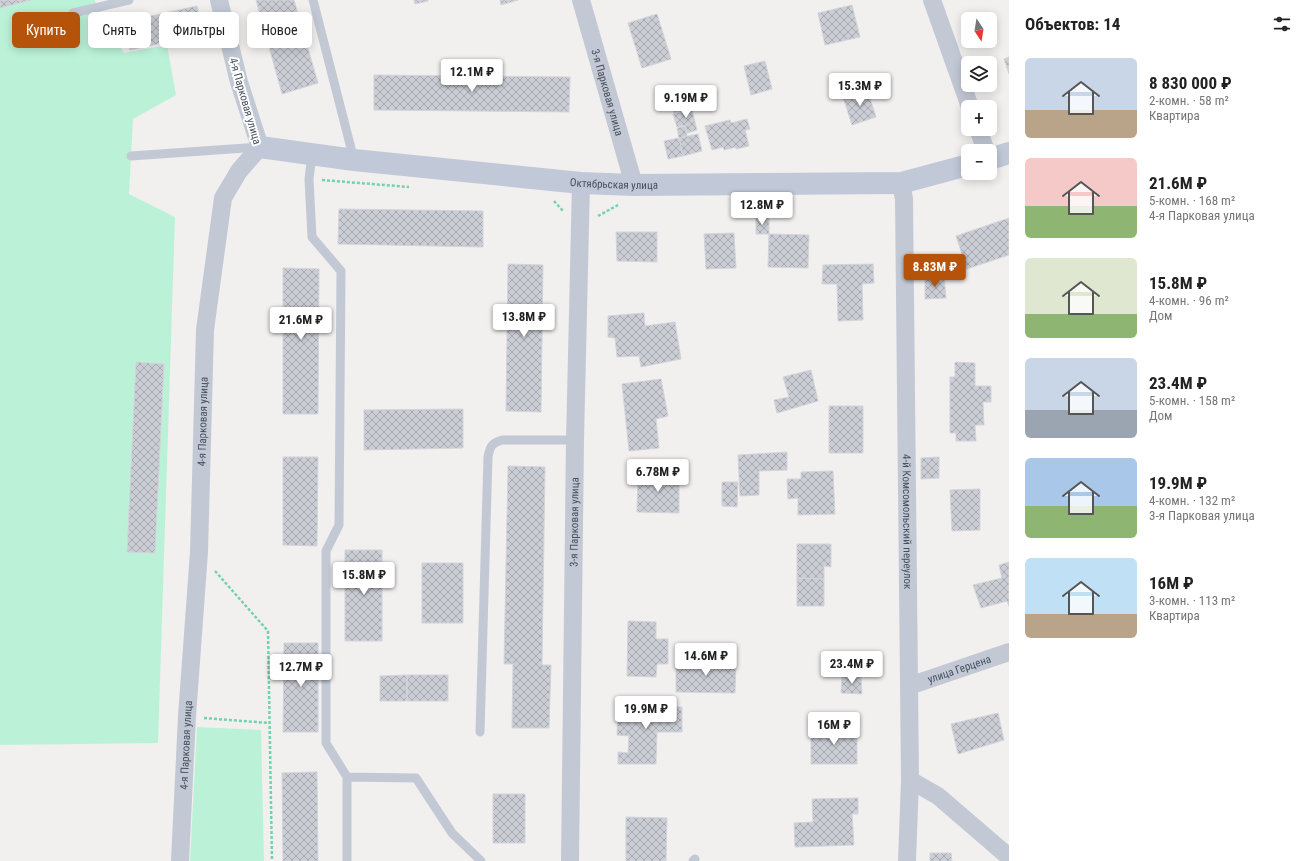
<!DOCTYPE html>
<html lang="ru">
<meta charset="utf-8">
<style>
body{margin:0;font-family:"Roboto Condensed",sans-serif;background:#f6f6f6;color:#222;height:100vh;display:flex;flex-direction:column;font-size:15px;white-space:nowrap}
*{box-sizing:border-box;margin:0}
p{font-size:13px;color:#767676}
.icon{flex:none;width:22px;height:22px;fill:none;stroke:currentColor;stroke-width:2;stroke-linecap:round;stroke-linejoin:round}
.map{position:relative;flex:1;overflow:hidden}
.panel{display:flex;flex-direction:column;background:#fff;width:300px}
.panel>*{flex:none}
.banner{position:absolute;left:12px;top:12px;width:380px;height:36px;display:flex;gap:8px}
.needle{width:26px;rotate:168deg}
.buttons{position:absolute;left:961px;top:12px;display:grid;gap:8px}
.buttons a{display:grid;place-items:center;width:36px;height:36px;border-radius:6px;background:#fff;box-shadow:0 2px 10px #0003;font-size:20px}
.price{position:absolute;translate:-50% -34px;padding:0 9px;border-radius:4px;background:#fff;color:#222;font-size:13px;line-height:26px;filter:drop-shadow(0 1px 2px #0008)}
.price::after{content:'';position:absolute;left:50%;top:24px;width:12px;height:9px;margin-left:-6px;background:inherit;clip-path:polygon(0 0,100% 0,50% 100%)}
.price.current{background:#b45309;color:#fff}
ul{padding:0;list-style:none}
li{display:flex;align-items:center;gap:12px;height:100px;padding:0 16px}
li span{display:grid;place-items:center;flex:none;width:112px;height:80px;border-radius:6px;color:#555}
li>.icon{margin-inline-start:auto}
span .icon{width:48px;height:48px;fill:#fffc;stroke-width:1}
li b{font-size:17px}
h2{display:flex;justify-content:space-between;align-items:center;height:48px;padding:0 16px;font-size:17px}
.pill{padding:0 14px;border-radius:6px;background:#fff;box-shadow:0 2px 10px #0003;font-size:14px;line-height:36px}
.pill.current{background:#b45309;color:#fff}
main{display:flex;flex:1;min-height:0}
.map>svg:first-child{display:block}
.green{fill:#bbf2d7}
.building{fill:url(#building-cross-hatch);stroke:#d3d4db}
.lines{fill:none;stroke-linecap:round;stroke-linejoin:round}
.path{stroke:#70d3af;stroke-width:2.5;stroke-dasharray:3 2;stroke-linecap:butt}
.lane{stroke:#c2c9d5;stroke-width:9}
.street{stroke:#c2c9d5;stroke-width:18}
.secondary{stroke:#c1c9d9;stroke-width:22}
.labels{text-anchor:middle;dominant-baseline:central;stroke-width:4;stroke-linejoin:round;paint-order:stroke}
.street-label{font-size:11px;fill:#464f5e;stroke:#fff}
</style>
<main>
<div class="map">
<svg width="1009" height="861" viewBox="0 0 1009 861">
<defs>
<pattern id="building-cross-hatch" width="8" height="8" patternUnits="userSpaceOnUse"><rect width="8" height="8" fill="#cbcdd5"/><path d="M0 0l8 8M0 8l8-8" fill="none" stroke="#a7a9b0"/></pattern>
</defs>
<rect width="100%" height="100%" fill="#f2efef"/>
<path class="green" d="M0,0H95L97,8L124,53L167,45L176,95L133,119L129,194L175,217L158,743L0,745Z
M197,727L261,730L264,861H190Z"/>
<path class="building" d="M0,0H31L0,8Z
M256,0H294L318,83L282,94Z
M414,0H428V1L415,4Z
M500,0H518L501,5Z
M852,5L860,37L825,45L818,13Z
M197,6L203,34L130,50L124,22Z
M657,14L671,59L642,68L628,23Z
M1009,57V74L1004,59Z
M765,61L772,89L751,95L744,66Z
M374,75L570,77L569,112L374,110Z
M867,89L876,117L852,125L843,97Z
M667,93L669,98L686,93L689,101L682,103L684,110L674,113L672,107L663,109L659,95Z
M690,102L697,130L687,133L685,125L677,127L673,114L685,111L683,104Z
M747,119L750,129L745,130L749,146L736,149V147L724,150L723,147L712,150L705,126L730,120L731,123Z
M685,126L687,136L679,138L677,128Z
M698,134L702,151L683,156L679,138Z
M679,138L683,156L668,159L664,141Z
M339,209L483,211V247L338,244Z
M756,217L769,218V234H756Z
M1009,218V255L967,269L956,236Z
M616,232H657V262L617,261Z
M734,233L736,268L706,269L704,234Z
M769,234L809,235L808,268L768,267Z
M508,264L543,265L541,412L506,411Z
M873,264L874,283L862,284L863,320L838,321L837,284H822L823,265Z
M283,268L319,269L318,414H283Z
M944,276L946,298L925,299V278Z
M644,313L645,326L675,322L681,359L641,367L639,356L617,357L615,338L608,337V316Z
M136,362L164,364L155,553L127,552Z
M955,362L975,363V386H991V402H983L984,425H975L976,441H956V433H950V377H955Z
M811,370L818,401L777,413L774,400L789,397L783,377Z
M661,379L668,416L656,419L659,448L629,451L622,384Z
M829,406H863V453H829Z
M463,409V448L364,450V410Z
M787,452V470L759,471V495L740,496L738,455Z
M283,457H318L317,546L283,545Z
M939,457V478L921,479V458Z
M508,466L545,467L542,665H551L549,728H512L513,664H504Z
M833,471L835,514L798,515V498L788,499L787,479H801V472Z
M638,472L679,473V513L637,512Z
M722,482H738L737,507L722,506Z
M980,489V530L952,531L950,490Z
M797,544H831V567L824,566V579L797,578Z
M345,550H382V641H345Z
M1009,562V606L1007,601L981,608L973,585L1002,578L999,565Z
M422,563H463V623H422Z
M797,578L824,579V606H797Z
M628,621L656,622V639H668V664H657L656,677L627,676Z
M284,643H318V732H283Z
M676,661L736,662L735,693L676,692Z
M407,675V701H380V676Z
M407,675H448V701H407Z
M842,676H861L862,694L841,693Z
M618,705L682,707V732H657L656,764H618V752L628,753L629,736L617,735Z
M998,713L1004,740L958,754L951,724Z
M811,728L857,730V764H811Z
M317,772L318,861H283L282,773Z
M493,794H525V843H493Z
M858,798V814H852L854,845L795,847L794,823L813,822L812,799Z
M626,817L667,818L666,861H626Z
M930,853H951L952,861H930Z"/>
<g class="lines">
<path class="path" d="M322,180L409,187
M554,201L563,211
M598,216L618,205
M215,571L268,631L272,861
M204,718L269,723"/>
<path class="lane" d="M313,0L354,160
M73,13L129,0
M312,154L309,179L312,237L341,271L339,525L326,551V743L347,777V861
M131,156L259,147
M480,732L488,457C490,446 492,443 502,440H575
M347,777L416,778L452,833L481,861
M693,861L695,859"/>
<g class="street">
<path id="s1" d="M581,0L634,185"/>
<path d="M932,0L970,107"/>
<path d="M978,129L986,151"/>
<path id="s2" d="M901,183L904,199L910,780L907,861"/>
<path id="s3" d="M909,686L1009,652"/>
<path d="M910,780L938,796L1009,857"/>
<path id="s4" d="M180,861L187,716L199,552L205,330L223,198L239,171L260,147L239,82L219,0"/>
<path id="s5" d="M570,861L575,440L581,183"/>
</g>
<g class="secondary">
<path id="s6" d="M260,147L354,160L581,183L634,185L901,183L968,165"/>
<path d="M990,159L1009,153"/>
</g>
</g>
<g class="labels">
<g class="street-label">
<text stroke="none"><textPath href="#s1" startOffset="96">3-я Парковая улица</textPath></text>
<text transform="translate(245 101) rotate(74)">4-я Парковая улица</text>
<text stroke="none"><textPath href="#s6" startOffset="356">Октябрьская улица</textPath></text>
<text stroke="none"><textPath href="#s4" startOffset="440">4-я Парковая улица</textPath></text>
<text stroke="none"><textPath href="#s5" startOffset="339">3-я Парковая улица</textPath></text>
<text stroke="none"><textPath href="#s2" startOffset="339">4-й Комсомольский переулок</textPath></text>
<text stroke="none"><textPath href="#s3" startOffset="53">улица Герцена</textPath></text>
<text stroke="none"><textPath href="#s4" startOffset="116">4-я Парковая улица</textPath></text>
</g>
</g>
</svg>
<div class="buttons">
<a><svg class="needle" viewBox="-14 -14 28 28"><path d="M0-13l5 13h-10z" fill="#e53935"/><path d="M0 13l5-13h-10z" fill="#767676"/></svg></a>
<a><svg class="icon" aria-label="layers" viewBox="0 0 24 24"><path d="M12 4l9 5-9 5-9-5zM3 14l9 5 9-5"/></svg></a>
<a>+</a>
<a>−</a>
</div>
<b class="price" style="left:472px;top:93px">12.1M ₽</b>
<b class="price" style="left:860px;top:107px">15.3M ₽</b>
<b class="price" style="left:686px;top:119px">9.19M ₽</b>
<b class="price" style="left:762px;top:226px">12.8M ₽</b>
<b class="price current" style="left:935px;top:288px">8.83M ₽</b>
<b class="price" style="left:524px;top:338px">13.8M ₽</b>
<b class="price" style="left:301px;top:341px">21.6M ₽</b>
<b class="price" style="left:658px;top:493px">6.78M ₽</b>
<b class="price" style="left:364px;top:596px">15.8M ₽</b>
<b class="price" style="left:706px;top:677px">14.6M ₽</b>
<b class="price" style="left:852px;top:685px">23.4M ₽</b>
<b class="price" style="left:301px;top:688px">12.7M ₽</b>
<b class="price" style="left:646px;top:730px">19.9M ₽</b>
<b class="price" style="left:834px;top:746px">16M ₽</b>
<div class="banner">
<a class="pill current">Купить</a>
<a class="pill">Снять</a>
<a class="pill">Фильтры</a>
<a class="pill">Новое</a>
</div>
</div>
<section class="panel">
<h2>Объектов: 14<svg class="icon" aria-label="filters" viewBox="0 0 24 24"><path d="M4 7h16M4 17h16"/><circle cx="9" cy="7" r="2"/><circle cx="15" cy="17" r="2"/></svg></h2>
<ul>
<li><span style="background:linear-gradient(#c9d6e8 65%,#b9a48a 0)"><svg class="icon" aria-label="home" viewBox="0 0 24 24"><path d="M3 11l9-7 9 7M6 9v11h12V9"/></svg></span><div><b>8 830 000 ₽</b><p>2-комн. · 58 m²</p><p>Квартира</p></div></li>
<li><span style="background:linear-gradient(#f6c9c9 60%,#8fb573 0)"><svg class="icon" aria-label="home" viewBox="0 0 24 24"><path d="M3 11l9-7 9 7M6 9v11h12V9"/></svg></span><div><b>21.6M ₽</b><p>5-комн. · 168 m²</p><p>4-я Парковая улица</p></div></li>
<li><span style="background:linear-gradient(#dfe7d0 70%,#8fb573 0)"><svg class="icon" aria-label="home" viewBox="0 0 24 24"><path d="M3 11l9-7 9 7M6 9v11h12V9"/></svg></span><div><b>15.8M ₽</b><p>4-комн. · 96 m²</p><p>Дом</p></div></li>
<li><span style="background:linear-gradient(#c9d6e8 65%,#9aa5b1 0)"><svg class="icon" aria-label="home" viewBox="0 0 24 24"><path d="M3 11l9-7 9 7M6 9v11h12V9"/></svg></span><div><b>23.4M ₽</b><p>5-комн. · 158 m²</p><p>Дом</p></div></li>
<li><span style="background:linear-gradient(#a9c7e8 60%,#8fb573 0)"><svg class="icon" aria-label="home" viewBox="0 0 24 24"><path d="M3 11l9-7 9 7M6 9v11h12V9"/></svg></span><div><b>19.9M ₽</b><p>4-комн. · 132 m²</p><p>3-я Парковая улица</p></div></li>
<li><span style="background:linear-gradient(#bfe0f5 70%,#b9a48a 0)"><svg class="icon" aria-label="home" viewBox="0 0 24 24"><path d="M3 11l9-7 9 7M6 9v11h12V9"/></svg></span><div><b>16M ₽</b><p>3-комн. · 113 m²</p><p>Квартира</p></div></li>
</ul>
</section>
</main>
